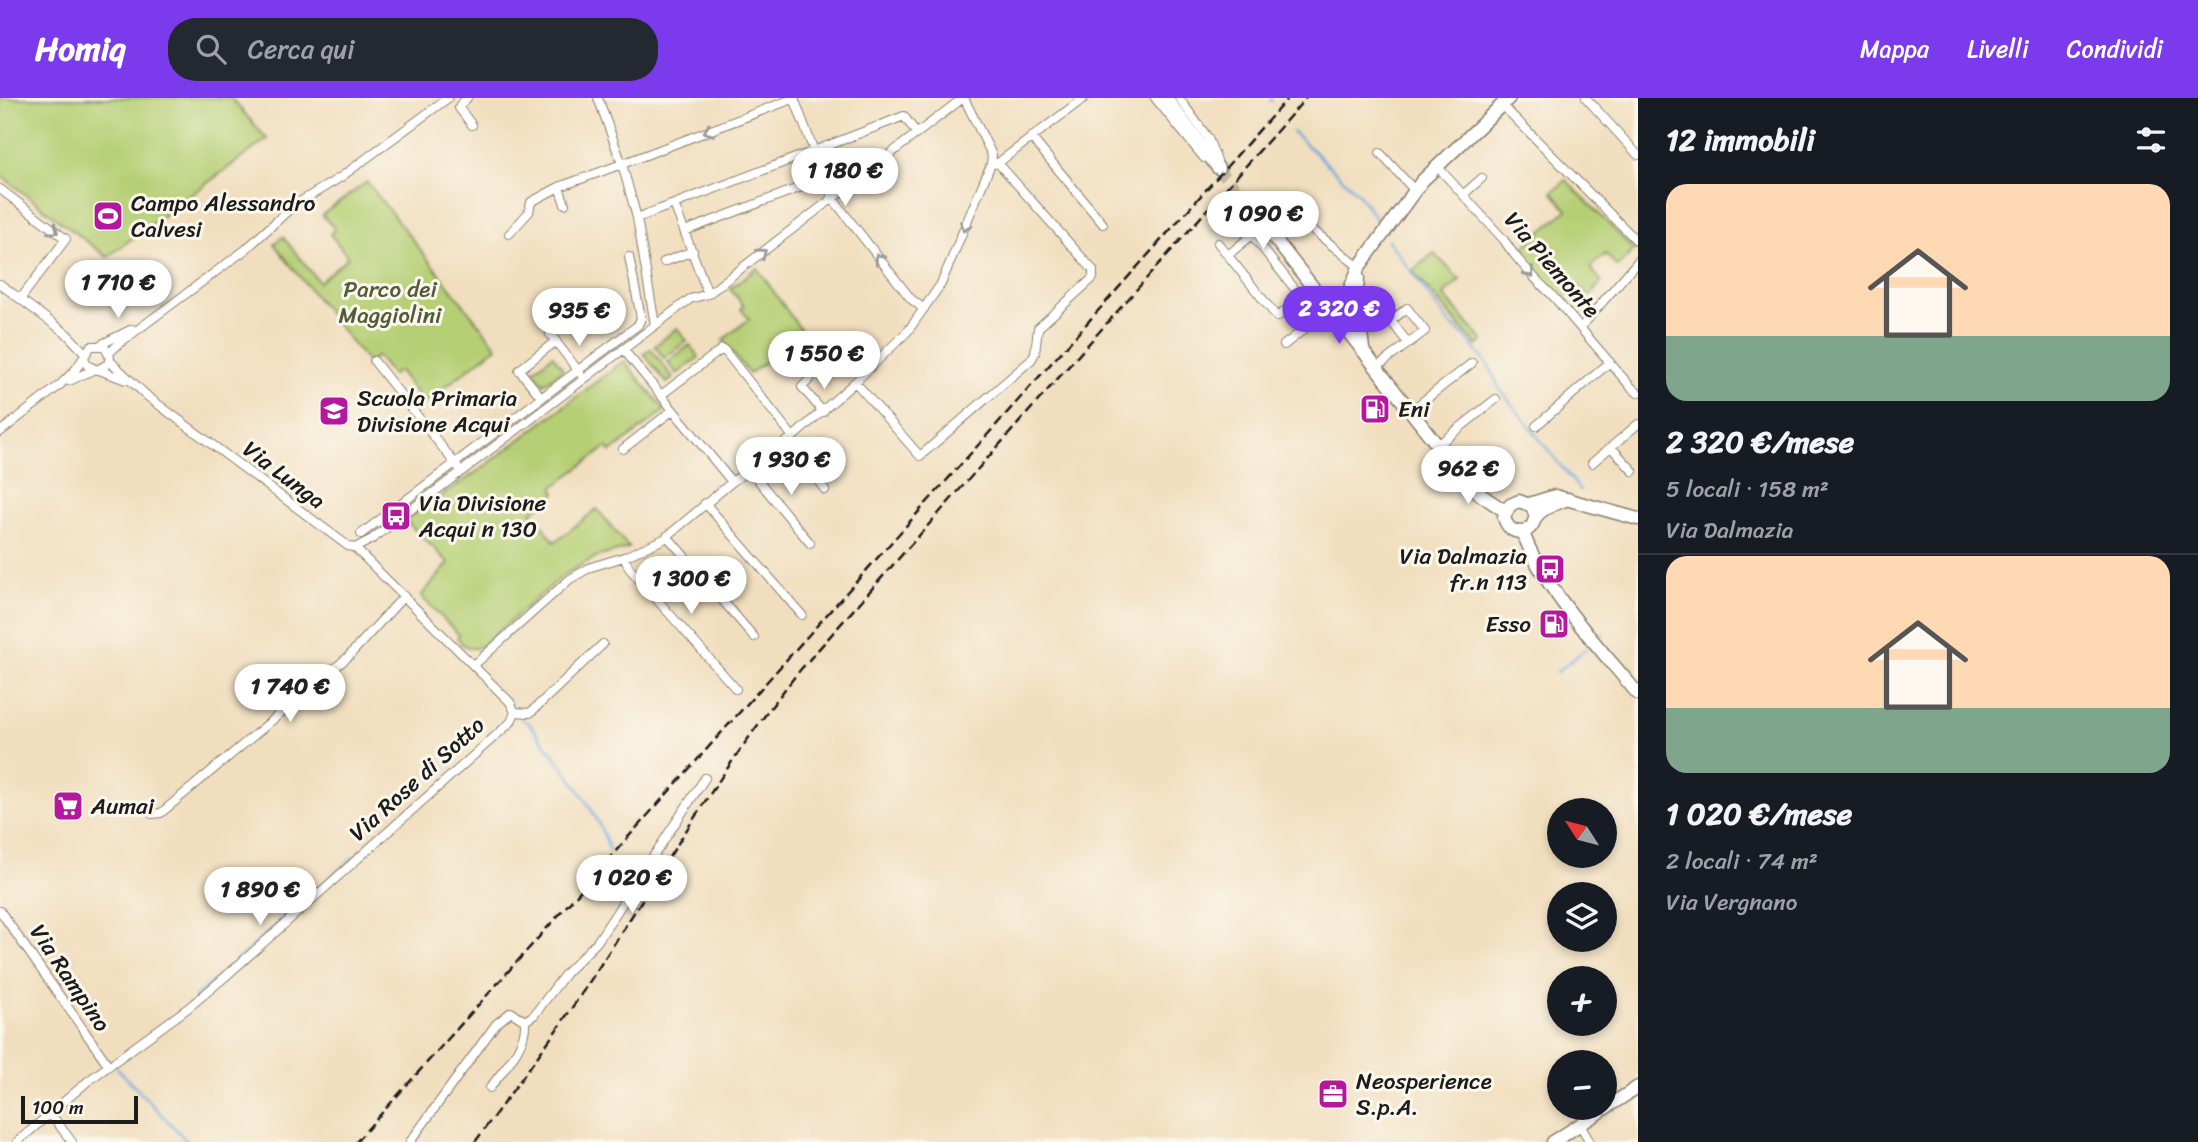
<!DOCTYPE html>
<html lang="it">
<meta charset="utf-8">
<style>
body{margin:0;font-family:Sriracha,sans-serif;background:#242831;color:#f1f3f6;height:100vh;display:flex;flex-direction:column;font-size:26px;white-space:nowrap}
*{box-sizing:border-box;margin:0}
p{font-size:23px;color:#9ea1a6}
.icon{flex:none;width:38px;height:38px;fill:none;stroke:currentColor;stroke-width:2;stroke-linecap:round;stroke-linejoin:round}
.map{position:relative;flex:1;overflow:hidden}
.side{display:flex;flex-direction:column;background:#171b24;width:560px}
.side>*{flex:none}
.needle{width:46px;rotate:306deg}
.fabs{position:absolute;left:1547px;top:700px;display:grid;gap:14px}
.fabs a{display:grid;place-items:center;width:70px;height:70px;border-radius:50%;background:#171b24;box-shadow:0 4px 10px #0003;font-size:35px}
.scale{position:absolute;left:21px;bottom:18px;width:117px;box-sizing:border-box;padding-left:7px;border:4px solid #1c1c1c;border-top:0;font-size:19px;line-height:24px;white-space:nowrap;color:#1c1c1c;-webkit-text-stroke:5px #fbf7ec;paint-order:stroke}
.price{position:absolute;translate:-50% -60px;padding:0 16px;border-radius:24px;background:#fff;color:#222;font-size:23px;line-height:46px;filter:drop-shadow(0 2px 4px #0008)}
.price::after{content:'';position:absolute;left:50%;top:42px;width:21px;height:16px;margin-left:-10px;background:inherit;clip-path:polygon(0 0,100% 0,50% 100%)}
.price.active{background:#7c3aed;color:#fff}
ul{padding:0;list-style:none}
li{display:grid;align-content:center;gap:14px;height:371px;padding:0 28px}
li+li{border-top:2px solid #363941}
li span{display:grid;place-items:center;height:217px;border-radius:21px;color:#555}
li>.icon{margin-inline-start:auto}
span .icon{width:126px;height:126px;fill:#fffc;stroke-width:1}
li b{font-size:30px}
h2{display:flex;justify-content:space-between;align-items:center;height:84px;padding:0 28px;font-size:30px}
header{display:flex;align-items:center;gap:42px;box-sizing:border-box;height:98px;padding:0 35px;background:#7c3aed;color:#fff}
header strong{font-size:33px}
nav{display:flex;gap:38px;margin-inline-start:auto;font-size:24px}
.search{width:490px;height:63px;background:#242831;display:flex;align-items:center;gap:18px;box-sizing:border-box;padding:0 24px;border-radius:28px;color:#9ea1a6;font-size:26px}
main{display:flex;flex:1;min-height:0}
.map>svg:first-child{display:block}
.green{fill:#b6cf74;stroke:#697648;stroke-width:2}
.lines{fill:none;stroke-linecap:round;stroke-linejoin:round}
.stream{stroke:#6da9de;stroke-width:2.5}
.secondary-tunnel{stroke:#c6b79e;stroke-width:12;stroke-dasharray:12 6;stroke-linecap:butt}
.street-casing{stroke:#867d6d;stroke-width:10}
.secondary-casing{stroke:#867d6d;stroke-width:15}
.street{stroke:#fff;stroke-width:8}
.secondary{stroke:#fff;stroke-width:12}
.rail{stroke:#1c1c1c;stroke-width:2.5;stroke-dasharray:10 5;stroke-linecap:butt}
.oneway{stroke:#999}
.labels{text-anchor:middle;dominant-baseline:central;stroke-width:6;stroke-linejoin:round;paint-order:stroke}
.poi-label{font-size:23px;fill:#1c1c1c;stroke:#fbf7ec;text-anchor:start}
.street-label{font-size:23px;fill:#1c1c1c;stroke:#fbf7ec}
.park-label{font-size:23px;fill:#525b3b;stroke:#fbf7ec}
</style>
<header>
<strong>Homiq</strong>
<div class="search"><svg class="icon" aria-label="search" viewBox="0 0 24 24"><circle cx="10" cy="10" r="6"/><path d="M15 15l6 6"/></svg>Cerca qui</div>
<nav><a>Mappa</a><a>Livelli</a><a>Condividi</a></nav>
</header>
<main>
<div class="map">
<svg width="1638" height="1044" viewBox="0 0 1638 1044">
<rect width="100%" height="100%" fill="#fbf7ec"/>
<filter id="ink" filterUnits="userSpaceOnUse"><feTurbulence type="fractalNoise" baseFrequency=".0143" numOctaves="2"/><feDisplacementMap in="SourceGraphic" scale="14" xChannelSelector="R" yChannelSelector="G"/><feConvolveMatrix kernelMatrix="1 2 1 2 8 2 1 2 1" color-interpolation-filters="sRGB"/></filter>
<filter id="wash" filterUnits="userSpaceOnUse"><feTurbulence type="fractalNoise" baseFrequency=".00686" numOctaves="4" result="noise"/><feDisplacementMap in="SourceGraphic" scale="28" xChannelSelector="R" yChannelSelector="G"/><feGaussianBlur stdDeviation="1.57" result="paint"/><feColorMatrix in="noise" values="0 0 0 0 0 0 0 0 0 0 0 0 0 0 0 0 0 1.4 0 .05"/><feComposite in="paint" operator="in"/></filter>
<g filter="url(#wash)">
<rect width="100%" height="100%" fill="#f1debe"/>
<path class="green" d="M0,0H231L267,41L107,159L0,77Z
M1566,82L1634,152L1617,169L1606,156L1590,169L1602,184L1589,198L1578,187L1562,201L1519,153L1567,112L1552,94Z
M367,84L497,249L424,305L399,273L392,277L377,258L368,265L274,146L283,139L319,184L348,159L330,136L335,131L322,117Z
M1434,155L1460,182L1443,197L1483,243L1477,248L1412,173Z
M757,170L803,235L749,276L723,242L749,221L741,211L744,208L730,191Z
M677,230L687,243L664,260L655,248Z
M690,247L699,259L677,276L668,264Z
M651,251L673,280L667,285L644,256Z
M553,257L563,271L544,286L534,272Z
M624,263L665,312L611,354L607,349L553,389L556,395L532,414L555,444L597,411L629,450L596,459L565,476L485,545L477,550H470L460,545L461,543L457,540L459,537L421,498L449,465L405,422L481,371Z"/>
<g class="lines">
<path class="stream" d="M1270,0L1272,3
M1293,34L1358,95L1380,127
M1388,142L1449,225L1465,239L1489,268L1499,290L1580,392
M1602,537L1604,536
M1556,575L1587,550
M521,621L529,625C560,666 595,705 610,754
M195,899L355,758
M117,970L188,1044"/>
</g>
</g>
<g filter="url(#ink)">
<g class="lines">
<path class="secondary-tunnel" d="M1218,70L1241,98"/>
<g class="street-casing">
<path id="street" d="M467,0L460,7L459,10L472,27
M1155,0L1204,60
M1179,0L1208,40L1217,63
M1586,0L1638,57
M1502,7L1638,144
M917,36L904,18L814,53L833,101L911,201L924,211
M1031,39L1103,126
M1380,55L1415,93
M998,65L1084,0
M1437,68L1504,142C1517,163 1534,180 1552,197L1630,288L1638,295
M559,89L565,106
M0,91L66,141L21,200
M1464,96L1482,80
M674,106L708,196
M637,120L814,53L794,0
M685,133L825,80
M1314,133L1359,169
M509,136L529,114L531,104L559,89L622,66L598,0
M1218,145L1277,219L1314,191
M1228,157L1252,137L1302,200
M664,164L693,153
M0,186L67,236L85,255
M655,227L637,120L622,66L795,0
M1581,229L1638,163
M550,236L580,275
M100,247L132,231
M1284,247L1330,211
M623,251L732,384
M109,255L121,244L245,152L293,108L341,79L448,0
M110,263L147,298L348,448L355,450L510,604L515,614
M374,263L457,368
M1377,269L1425,233L1407,210L1391,223L1408,245
M99,272L126,282
M810,281L802,289L823,314
M69,283L93,272
M855,284L920,358L1031,262L1035,255L1038,230L1093,180V172L998,65L991,66
M661,297L722,251L724,252L793,339
M542,300L519,272L556,243
M1412,312L1472,265
M1536,328L1610,264
M0,334L60,287L76,271L91,248H104L110,259L108,266L97,272L87,267L84,259
M787,343L825,392
M1438,347L1496,301
M1611,349L1633,373
M623,351L673,312
M1592,365L1638,326
M749,371L810,445
M705,405L802,517
M361,436L638,227L641,220L629,159
M667,438L754,539
M355,450L372,441L690,201L708,196L963,0
M624,459L629,470L736,591
M474,567L570,481L591,469L624,459L664,441L732,384L793,339L855,284L908,233L941,186L991,66L992,57L964,0
M515,614L530,615L603,546
M152,716L161,715L348,559L404,498
M0,813L109,968
M525,923L534,917L566,875L597,844L705,680
M50,1015L72,1044
M1580,1027L1590,1044
M17,1044L88,983L188,910L225,879L511,624L515,614
M410,1044L496,926L511,914L525,923C527,948 504,970 490,990"/>
</g>
<g class="secondary-casing">
<path id="secondary" d="M1166,0L1218,70
M1241,98L1457,372L1481,397L1505,413
M1357,200L1363,251
M1338,220L1359,169L1422,83L1509,0
M1340,223C1355,212 1357,198 1358,180
M1529,406L1555,398L1638,421
M1536,419L1532,408L1519,403L1510,407L1504,419C1507,431 1515,436 1526,433C1534,428 1532,426 1536,419C1542,409 1558,405 1568,401
M1523,434C1541,489 1601,551 1638,596
M1553,1044L1638,989"/>
</g>
<use href="#street" class="street"/>
<use href="#secondary" class="secondary"/>
<path class="rail" d="M356,1044L1288,0
M475,1044C518,985 562,927 601,866C666,766 726,663 801,571L1306,0"/>
</g>
<defs><path id="oneway-chevron" d="M-2-3.5L2.5 0L-2 3.5" fill="none" stroke-width="1.6" stroke-linecap="round" stroke-linejoin="round" transform="scale(1.75)"/></defs>
<g class="oneway">
<use href="#oneway-chevron" transform="translate(708 33) rotate(159)"/>
<use href="#oneway-chevron" transform="translate(965 129) rotate(112)"/>
<use href="#oneway-chevron" transform="translate(54 132) rotate(37)"/>
<use href="#oneway-chevron" transform="translate(762 155) rotate(-37)"/>
<use href="#oneway-chevron" transform="translate(879 160) rotate(-128)"/>
<use href="#oneway-chevron" transform="translate(1530 175) rotate(48)"/>
</g>
</g>
<defs>
<g id="stadium-square" transform="scale(1.575)"><rect x="-9" y="-9" width="18" height="18" rx="4" fill="#b5179e" stroke="#fbf7ec"/><path d="M0-5a6.5 5 0 1 0 0 10a6.5 5 0 1 0 0-10ZM-3.5-1.8h7v3.6h-7Z" fill="#fff"/></g>
<g id="fuel-square" transform="scale(1.575)"><rect x="-9" y="-9" width="18" height="18" rx="4" fill="#b5179e" stroke="#fbf7ec"/><path d="M-5.5-6h7V0h2V4h1.3V-2.5L3-4.5l.8-.8L6-3V5H2.5V1h-1V6h-7ZM-4.2-4.7v3.2H.2V-4.7Z" fill="#fff"/></g>
<g id="school-square" transform="scale(1.575)"><rect x="-9" y="-9" width="18" height="18" rx="4" fill="#b5179e" stroke="#fbf7ec"/><path d="M0-5L7-2L0 1L-7-2ZM-4 1L0 2.5L4 1V4Q0 6-4 4Z" fill="#fff"/></g>
<g id="bus-square" transform="scale(1.575)"><rect x="-9" y="-9" width="18" height="18" rx="4" fill="#b5179e" stroke="#fbf7ec"/><path d="M-5-6H5V4H4V6H2V4H-2V6H-4V4H-5ZM-3.5-4V0h7V-4ZM-3.5 1.2v1.5H-2V1.2ZM2 1.2v1.5H3.5V1.2Z" fill="#fff"/></g>
<g id="supermarket-square" transform="scale(1.575)"><rect x="-9" y="-9" width="18" height="18" rx="4" fill="#b5179e" stroke="#fbf7ec"/><path d="M-6-5.5h2.5l.6 2H6L4.5 2H-2.5L-4.4-4H-6ZM-1.5 3.2a1.3 1.3 0 1 0 .1 0ZM3 3.2a1.3 1.3 0 1 0 .1 0Z" fill="#fff"/></g>
<g id="office-square" transform="scale(1.575)"><rect x="-9" y="-9" width="18" height="18" rx="4" fill="#b5179e" stroke="#fbf7ec"/><path d="M-6-3h4V-5.5h4V-3h4V5H-6ZM-1-4.5V-3h2v-1.5ZM-6 0V1H6V0Z" fill="#fff"/></g>
</defs>
<g fill-rule="evenodd">
<use href="#stadium-square" x="108" y="118"/>
<use href="#fuel-square" x="1375" y="311"/>
<use href="#school-square" x="334" y="313"/>
<use href="#bus-square" x="396" y="418"/>
<use href="#bus-square" x="1550" y="471"/>
<use href="#fuel-square" x="1554" y="526"/>
<use href="#supermarket-square" x="68" y="708"/>
<use href="#office-square" x="1333" y="996"/>
</g>
<g class="labels">
<g class="poi-label">
<text x="131" y="105">Campo Alessandro<tspan x="131" dy="26">Calvesi</tspan></text>
<text x="357" y="300">Scuola Primaria<tspan x="357" dy="26">Divisione Acqui</tspan></text>
<text x="1398" y="311">Eni</text>
<text x="419" y="405">Via Divisione<tspan x="419" dy="26">Acqui n 130</tspan></text>
<text x="1527" y="458" text-anchor="end">Via Dalmazia<tspan x="1527" dy="26">fr.n 113</tspan></text>
<text x="1531" y="526" text-anchor="end">Esso</text>
<text x="91" y="708">Aumai</text>
<text x="1356" y="983">Neosperience<tspan x="1356" dy="26">S.p.A.</tspan></text>
</g>
<g class="street-label">
<text transform="translate(1552 167) rotate(49)">Via Piemonte</text>
<text transform="translate(284 377) rotate(37)">Via Lunga</text>
<text transform="translate(417 681) rotate(-42)">Via Rose di Sotto</text>
<text transform="translate(70 880) rotate(56)">Via Rampino</text>
</g>
<g class="park-label">
<text x="390" y="191">Parco dei<tspan x="390" dy="26">Maggiolini</tspan></text>
</g>
</g>
</svg>
<div class="fabs">
<a><svg class="needle" viewBox="-14 -14 28 28"><path d="M0-13l5 13h-10z" fill="#e53935"/><path d="M0 13l5-13h-10z" fill="#9ea1a6"/></svg></a>
<a><svg class="icon" aria-label="layers" viewBox="0 0 24 24"><path d="M12 4l9 5-9 5-9-5zM3 14l9 5 9-5"/></svg></a>
<a>+</a>
<a>−</a>
</div>
<div class="scale">100 m</div>
<b class="price" style="left:845px;top:110px">1 180 €</b>
<b class="price" style="left:1263px;top:153px">1 090 €</b>
<b class="price" style="left:118px;top:222px">1 710 €</b>
<b class="price active" style="left:1339px;top:248px">2 320 €</b>
<b class="price" style="left:579px;top:250px">935 €</b>
<b class="price" style="left:824px;top:293px">1 550 €</b>
<b class="price" style="left:791px;top:399px">1 930 €</b>
<b class="price" style="left:1468px;top:408px">962 €</b>
<b class="price" style="left:691px;top:518px">1 300 €</b>
<b class="price" style="left:290px;top:626px">1 740 €</b>
<b class="price" style="left:632px;top:817px">1 020 €</b>
<b class="price" style="left:260px;top:829px">1 890 €</b>
</div>
<section class="side">
<h2>12 immobili<svg class="icon" aria-label="filters" viewBox="0 0 24 24"><path d="M4 7h16M4 17h16"/><circle cx="9" cy="7" r="2"/><circle cx="15" cy="17" r="2"/></svg></h2>
<ul>
<li><span style="background:linear-gradient(#ffd9b3 70%,#7fa58c 0)"><svg class="icon" aria-label="home" viewBox="0 0 24 24"><path d="M3 11l9-7 9 7M6 9v11h12V9"/></svg></span><div><b>2 320 €/mese</b><p>5 locali · 158 m²</p><p>Via Dalmazia</p></div></li>
<li><span style="background:linear-gradient(#ffd9b3 70%,#7fa58c 0)"><svg class="icon" aria-label="home" viewBox="0 0 24 24"><path d="M3 11l9-7 9 7M6 9v11h12V9"/></svg></span><div><b>1 020 €/mese</b><p>2 locali · 74 m²</p><p>Via Vergnano</p></div></li>
</ul>
</section>
</main>
